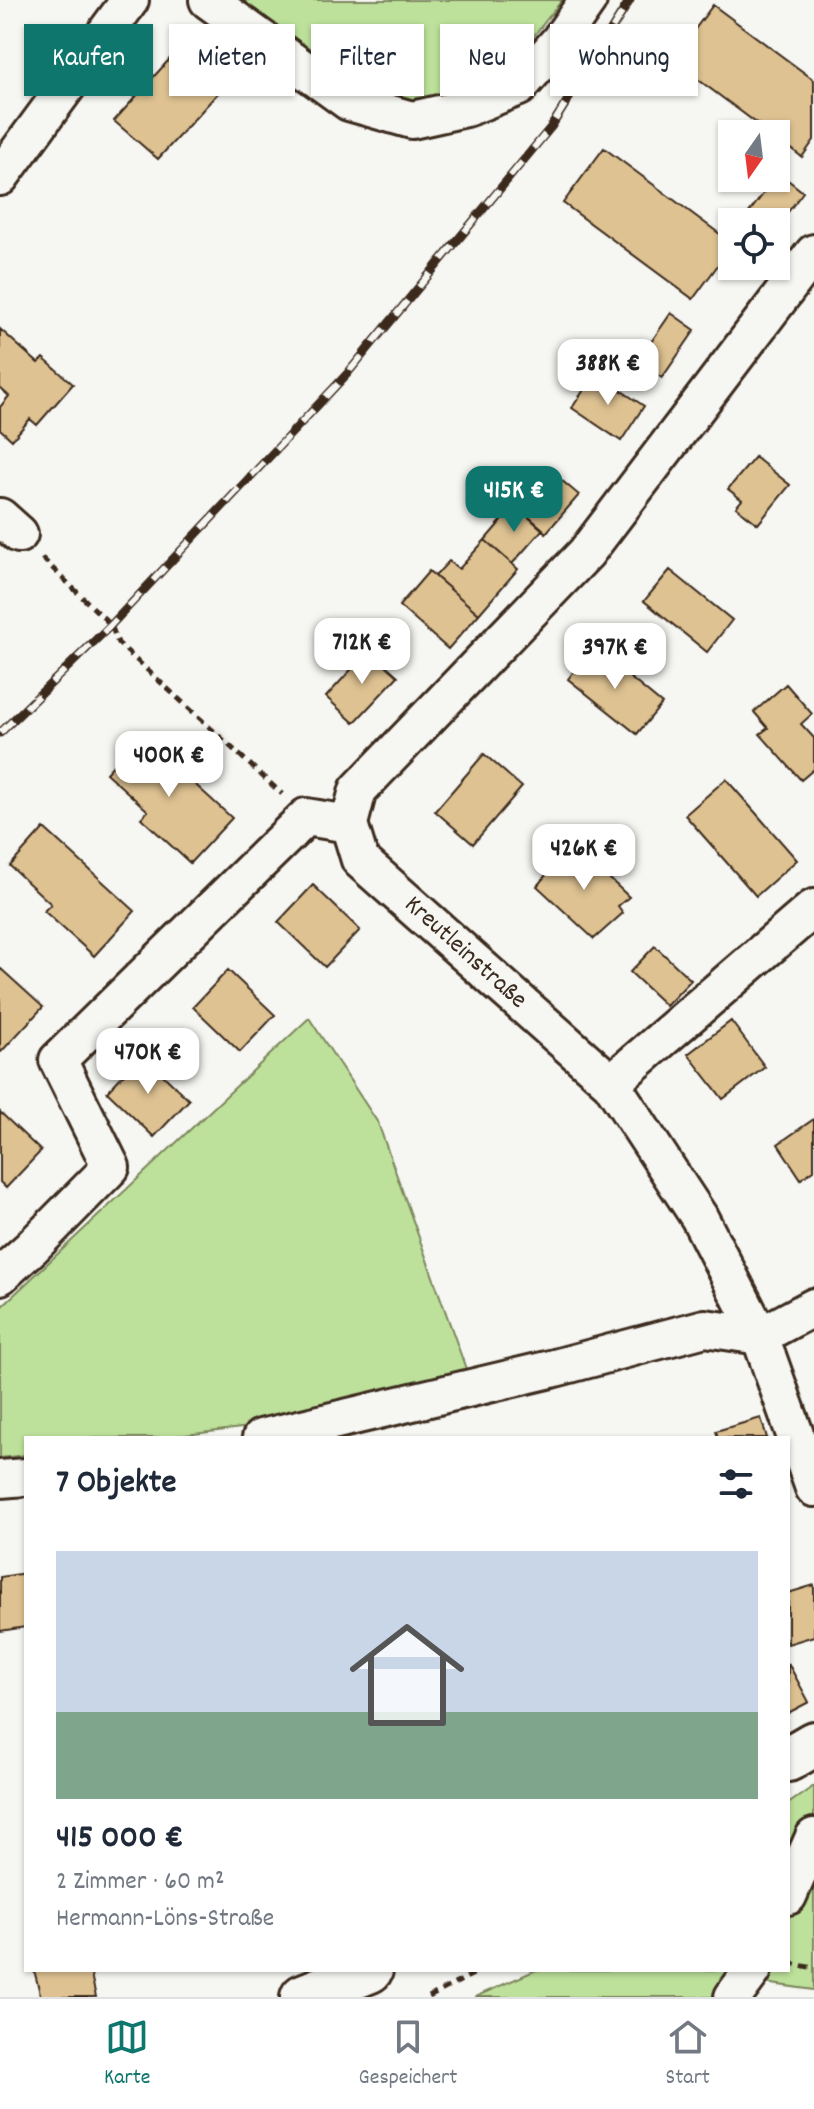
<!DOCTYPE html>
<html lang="de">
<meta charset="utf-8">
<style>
body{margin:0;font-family:Dekko,sans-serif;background:#f6f6f7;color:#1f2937;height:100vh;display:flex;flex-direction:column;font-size:30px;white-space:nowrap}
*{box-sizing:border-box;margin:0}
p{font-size:26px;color:#747a83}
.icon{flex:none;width:44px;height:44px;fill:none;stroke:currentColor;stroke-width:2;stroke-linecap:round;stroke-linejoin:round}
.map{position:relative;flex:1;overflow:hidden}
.details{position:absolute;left:24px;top:1436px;width:766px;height:536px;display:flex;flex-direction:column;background:#fff;border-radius:0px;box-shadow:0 2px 6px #0004}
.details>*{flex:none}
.hud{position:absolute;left:24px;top:24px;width:766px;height:72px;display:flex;gap:16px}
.needle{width:52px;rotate:194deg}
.fabs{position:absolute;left:718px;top:120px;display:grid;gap:16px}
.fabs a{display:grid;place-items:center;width:72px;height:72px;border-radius:0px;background:#fff;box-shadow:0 2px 6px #0004;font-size:40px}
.price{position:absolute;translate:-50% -68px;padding:0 18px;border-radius:16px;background:#fff;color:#222;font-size:26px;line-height:52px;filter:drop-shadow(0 2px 4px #0008)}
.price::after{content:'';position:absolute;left:50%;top:48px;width:24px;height:18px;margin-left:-12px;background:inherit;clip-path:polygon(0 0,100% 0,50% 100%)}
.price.current{background:#0f766e;color:#fff}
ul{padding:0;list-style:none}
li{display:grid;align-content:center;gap:16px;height:424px;padding:0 32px}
li span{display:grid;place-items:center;height:248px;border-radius:0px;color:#555}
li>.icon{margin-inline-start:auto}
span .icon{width:144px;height:144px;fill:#fffc;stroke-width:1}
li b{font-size:34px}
h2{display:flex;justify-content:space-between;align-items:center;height:96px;padding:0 32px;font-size:34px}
.chip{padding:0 28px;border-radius:0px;background:#fff;box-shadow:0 2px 6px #0004;font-size:28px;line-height:72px}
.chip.current{background:#0f766e;color:#fff}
.tab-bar{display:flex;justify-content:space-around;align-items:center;height:112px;border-top:2px solid #e0e1e3;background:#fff;font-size:22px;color:#747a83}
.tab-bar a{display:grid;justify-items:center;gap:4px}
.tab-bar .current{color:#0f766e}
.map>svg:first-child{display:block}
.green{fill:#bde19b;stroke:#7c865c;stroke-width:2}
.building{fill:#dec292;stroke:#3b2a1e;stroke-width:2}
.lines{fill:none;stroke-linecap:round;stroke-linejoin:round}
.street-casing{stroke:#3b2a1e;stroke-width:42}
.secondary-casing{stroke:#3b2a1e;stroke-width:50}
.path{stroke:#3b2a1e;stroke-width:5;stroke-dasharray:8 6;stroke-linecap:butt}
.street{stroke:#f6f6f2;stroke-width:36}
.secondary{stroke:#f6f6f2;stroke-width:44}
.rail-casing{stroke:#3b2a1e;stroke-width:9}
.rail{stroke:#f6f6f2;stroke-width:6;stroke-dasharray:18;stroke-linecap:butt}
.labels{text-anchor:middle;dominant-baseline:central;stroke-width:6;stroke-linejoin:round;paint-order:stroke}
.street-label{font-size:26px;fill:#3b2a1e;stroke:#f6f6f2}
</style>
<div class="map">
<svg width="814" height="1997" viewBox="0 0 814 1997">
<rect width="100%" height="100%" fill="#f6f6f2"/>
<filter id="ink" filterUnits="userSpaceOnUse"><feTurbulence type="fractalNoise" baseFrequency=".0125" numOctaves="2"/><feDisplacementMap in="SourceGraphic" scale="16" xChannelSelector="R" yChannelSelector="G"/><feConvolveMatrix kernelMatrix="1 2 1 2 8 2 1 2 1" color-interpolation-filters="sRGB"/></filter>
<g filter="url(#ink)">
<path class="green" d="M235,0H562L506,71L416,104L359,87Z
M309,1018L378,1123L466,1369L273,1424L162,1438H26V1455L0,1458V1308Z
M814,1786V1990L722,1977L721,1997H475L536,1970H788V1804Z"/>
<path class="building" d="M713,5L814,80V140L802,157L776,137V134H771L672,60Z
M175,53L218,93L158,159L114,121Z
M604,148L732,243V246L693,299L563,203Z
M779,173L803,192L776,228V222H742Z
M671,313L695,330L662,378L638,361Z
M0,329L38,363L43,358L73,384L37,425L30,419L12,440L0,429V407L9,396L0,388Z
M595,373L644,406L621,441L572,408Z
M755,457L790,485L758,524L736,507L742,500L728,489Z
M548,469L579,495L546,533L515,505Z
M515,505L543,529L512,564L485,540Z
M485,540L518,569L479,614L435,576L449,561L459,569Z
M670,570L732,620L707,652L644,601Z
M429,571L479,614L448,649L399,606Z
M593,647L662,704L637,734L568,679Z
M369,650L398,676L354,723L326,697Z
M786,684L812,714L801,724L814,738V769L801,780L760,734L768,728L754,712Z
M141,735L232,818L190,863L141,818L148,811L106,773Z
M484,754L522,787L473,844L435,811Z
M726,779L797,860L756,896L685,815Z
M44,828L135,911L94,956L44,911L51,904L10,866Z
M572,843L629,897L618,906L623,913L594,939L537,886Z
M313,885L360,930L325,967L278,922Z
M655,946L691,980L666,1006L630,972Z
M0,968L43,1007L1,1052H0Z
M228,970L275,1015L240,1052L193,1007Z
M731,1021L765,1067L723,1099L688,1054Z
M142,1055L189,1100L154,1137L107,1092Z
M0,1112L41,1151L6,1188L0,1182Z
M814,1119V1170L801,1179L778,1144Z
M761,1418L767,1438H718L716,1431Z
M26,1573V1627L0,1631V1577Z
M814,1585V1636L788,1644V1593Z
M788,1663L809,1702L788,1713Z
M34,1970H90L96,1997H41Z"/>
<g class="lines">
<g class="street-casing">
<path id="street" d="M208,0L349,102L412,120L466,108L519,87L560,40L588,0
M0,177L130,0
M0,517L19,534
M349,824L358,790L586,553L814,253
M611,1083L814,908
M0,1276L31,1248L111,1167L58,1060L306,817L349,824L360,860L611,1083L699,1217L760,1336L814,1488
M261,1438L551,1369L705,1328L760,1336L814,1307
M0,1479L26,1477
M788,1896L814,1837
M733,1997L753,1970"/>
</g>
<g class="secondary-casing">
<path id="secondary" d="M788,1759L814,1744
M303,1997L370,1970"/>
</g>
<path class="path" d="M42,558L111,625L118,643L282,794
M788,1963L814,1968
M429,1997L481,1970"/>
<use href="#street" class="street"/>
<use href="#secondary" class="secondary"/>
<g class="rail-casing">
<path id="rail" d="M0,733L111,625L347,374L551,127L630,0"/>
</g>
<use href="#rail" class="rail"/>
</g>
</g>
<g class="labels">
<g class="street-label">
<text transform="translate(465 953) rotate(42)">Kreutleinstraße</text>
</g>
</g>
</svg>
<div class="fabs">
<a><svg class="needle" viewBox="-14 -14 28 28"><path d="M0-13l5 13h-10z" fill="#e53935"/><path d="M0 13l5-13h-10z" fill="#747a83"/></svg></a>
<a><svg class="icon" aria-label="locate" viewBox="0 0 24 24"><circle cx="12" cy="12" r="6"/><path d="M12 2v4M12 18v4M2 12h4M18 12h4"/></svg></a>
</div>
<b class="price" style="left:608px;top:407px">388K €</b>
<b class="price current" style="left:514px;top:534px">415K €</b>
<b class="price" style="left:362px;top:686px">712K €</b>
<b class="price" style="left:615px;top:691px">397K €</b>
<b class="price" style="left:169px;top:799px">400K €</b>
<b class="price" style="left:584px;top:892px">426K €</b>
<b class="price" style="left:148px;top:1096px">470K €</b>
<div class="hud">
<a class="chip current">Kaufen</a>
<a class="chip">Mieten</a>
<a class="chip">Filter</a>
<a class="chip">Neu</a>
<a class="chip">Wohnung</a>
</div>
<section class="details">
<h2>7 Objekte<svg class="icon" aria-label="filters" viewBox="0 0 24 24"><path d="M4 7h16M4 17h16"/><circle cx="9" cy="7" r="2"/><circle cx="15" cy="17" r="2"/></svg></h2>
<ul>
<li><span style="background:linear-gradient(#c9d6e8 65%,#7fa58c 0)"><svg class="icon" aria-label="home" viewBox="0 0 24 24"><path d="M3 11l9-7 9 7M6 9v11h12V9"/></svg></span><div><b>415 000 €</b><p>2 Zimmer · 60 m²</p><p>Hermann-Löns-Straße</p></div></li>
</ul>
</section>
</div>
<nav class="tab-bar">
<a class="current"><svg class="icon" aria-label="map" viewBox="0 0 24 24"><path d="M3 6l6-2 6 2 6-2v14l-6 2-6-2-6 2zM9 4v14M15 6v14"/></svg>Karte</a>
<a><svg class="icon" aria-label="saved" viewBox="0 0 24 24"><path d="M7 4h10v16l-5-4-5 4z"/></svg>Gespeichert</a>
<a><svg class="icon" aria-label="home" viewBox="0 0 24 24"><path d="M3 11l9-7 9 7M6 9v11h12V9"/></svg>Start</a>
</nav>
